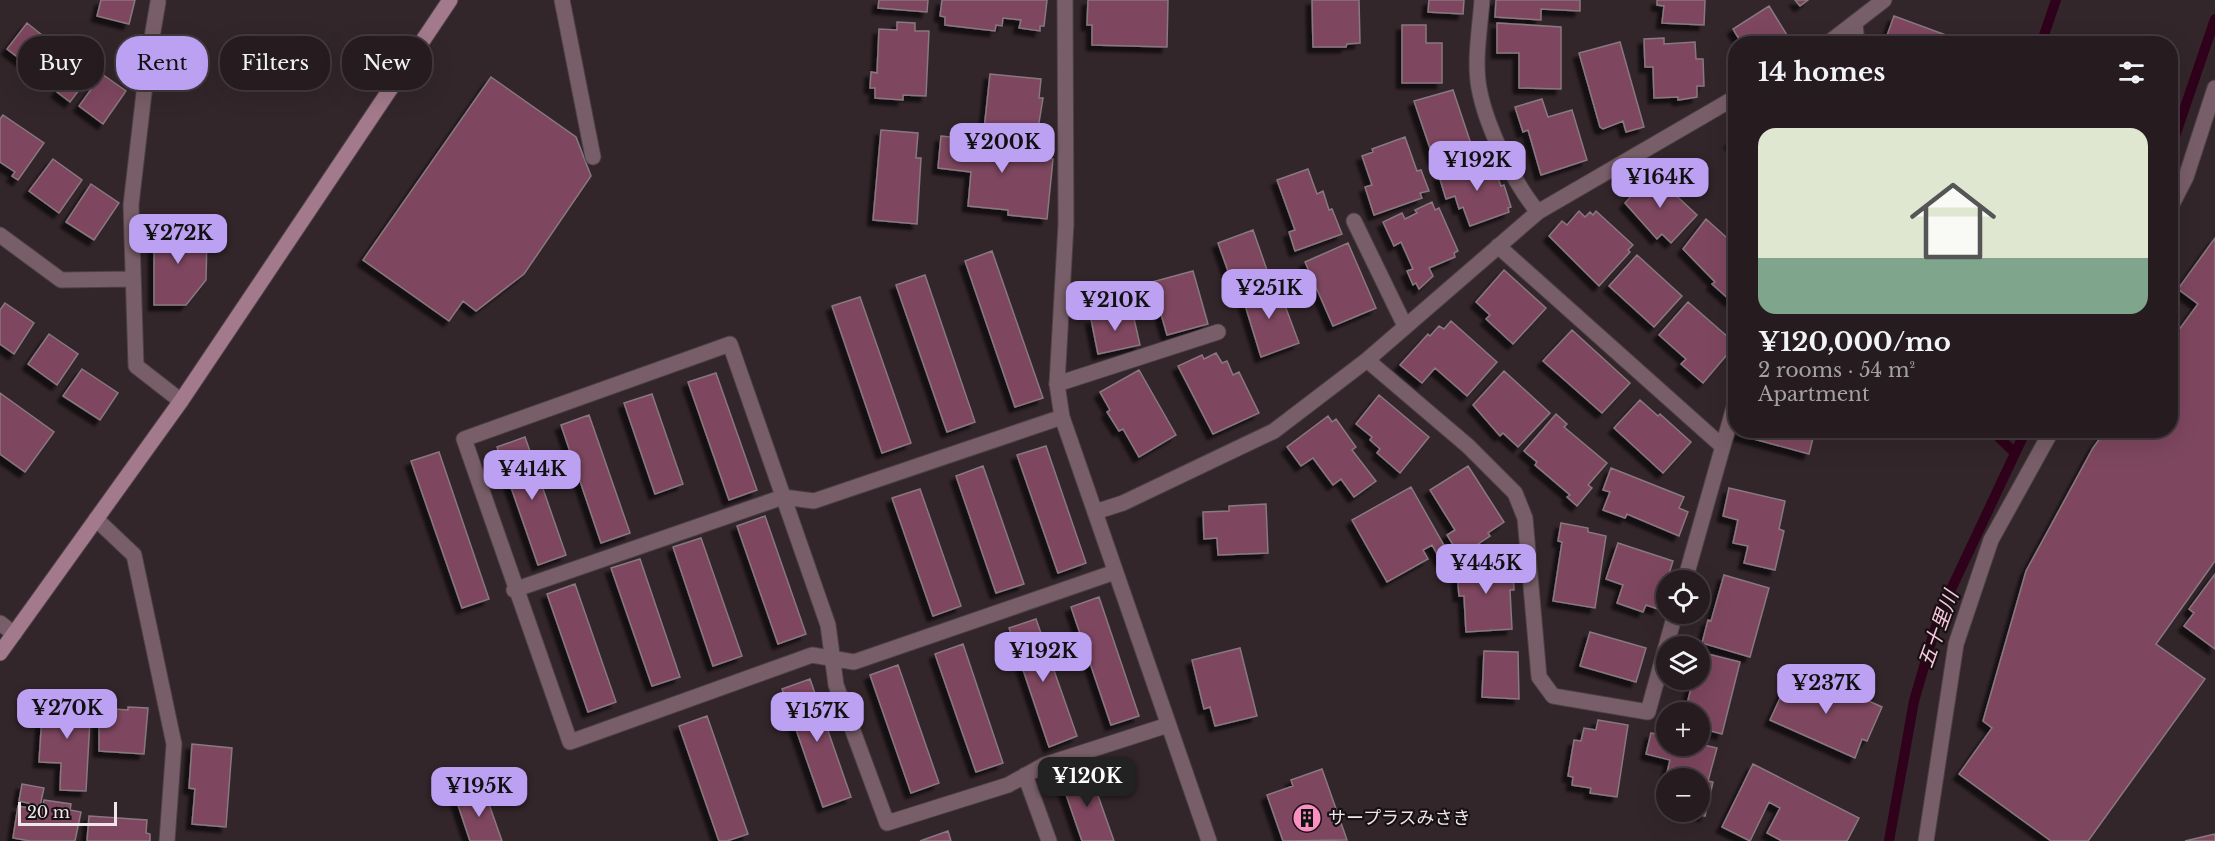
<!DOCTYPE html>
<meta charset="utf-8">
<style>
body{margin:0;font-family:"Libre Baskerville","Noto Sans JP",serif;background:#2e2529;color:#f1f3f6;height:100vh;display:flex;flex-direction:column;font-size:22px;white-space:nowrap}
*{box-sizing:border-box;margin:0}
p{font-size:20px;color:#a4a1a5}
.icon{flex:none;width:33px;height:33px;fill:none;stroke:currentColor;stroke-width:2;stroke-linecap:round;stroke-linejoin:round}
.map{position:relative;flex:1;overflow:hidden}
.side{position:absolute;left:1728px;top:36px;width:450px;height:402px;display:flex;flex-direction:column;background:#261c20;border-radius:24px;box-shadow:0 6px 24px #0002,0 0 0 2px #423a3e}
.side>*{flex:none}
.hud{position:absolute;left:18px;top:36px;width:570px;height:54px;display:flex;gap:12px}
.buttons{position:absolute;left:1656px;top:570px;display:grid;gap:12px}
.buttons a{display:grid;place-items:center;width:54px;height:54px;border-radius:50%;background:#261c20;box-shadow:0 6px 24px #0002,0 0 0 2px #423a3e;font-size:30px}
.scale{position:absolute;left:18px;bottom:15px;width:99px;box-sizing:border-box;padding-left:6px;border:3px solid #efe6e9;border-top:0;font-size:16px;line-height:21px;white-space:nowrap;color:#efe6e9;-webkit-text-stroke:4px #171113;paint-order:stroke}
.price{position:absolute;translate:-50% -51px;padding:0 14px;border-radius:12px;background:#bca0f2;color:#111;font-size:20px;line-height:39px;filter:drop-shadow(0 2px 3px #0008)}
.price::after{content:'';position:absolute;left:50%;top:36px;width:18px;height:14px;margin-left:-9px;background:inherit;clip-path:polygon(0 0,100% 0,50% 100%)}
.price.active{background:#222;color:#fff}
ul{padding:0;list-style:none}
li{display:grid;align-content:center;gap:12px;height:318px;padding:0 30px}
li+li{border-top:2px solid #423a3e}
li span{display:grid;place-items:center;height:186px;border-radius:18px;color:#555}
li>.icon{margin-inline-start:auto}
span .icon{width:108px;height:108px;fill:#fffc;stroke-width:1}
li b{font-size:26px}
h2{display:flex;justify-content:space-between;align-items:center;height:72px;padding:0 30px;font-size:26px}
.chip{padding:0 21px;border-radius:24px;background:#261c20;box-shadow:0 6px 24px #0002,0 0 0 2px #423a3e;font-size:21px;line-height:54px}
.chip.active{background:#bca0f2;color:#111}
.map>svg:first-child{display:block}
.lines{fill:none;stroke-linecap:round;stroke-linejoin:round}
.stream{stroke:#30011b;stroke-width:10}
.building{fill:#7e465f;stroke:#88787f;stroke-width:1.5;filter:url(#shadow)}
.lane-casing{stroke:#4d4146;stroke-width:17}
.street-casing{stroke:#4d4146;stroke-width:17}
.secondary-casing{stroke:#4d4146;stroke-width:17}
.lane{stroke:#785e68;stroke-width:15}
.street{stroke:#785e68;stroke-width:15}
.secondary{stroke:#a37a8b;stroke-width:15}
.labels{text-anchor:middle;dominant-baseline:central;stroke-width:4.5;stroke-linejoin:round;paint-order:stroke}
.poi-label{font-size:18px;fill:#efe6e9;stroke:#171113;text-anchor:start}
.water-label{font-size:20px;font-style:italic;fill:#fbc5db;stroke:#171113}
</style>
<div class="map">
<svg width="2215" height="841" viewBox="0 0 2215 841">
<defs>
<filter id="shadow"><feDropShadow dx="-5.5" dy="5.5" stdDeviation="1.5" flood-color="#0009"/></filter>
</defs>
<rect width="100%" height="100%" fill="#33262b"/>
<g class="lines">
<path class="stream" d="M2041,44L2056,0
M2170,151L2215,19
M1991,430L2014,452
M1889,841L1914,701L1939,615L2026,430"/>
</g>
<path class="building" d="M101,0H135L129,24L97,16Z
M879,0H928L927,12L878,8Z
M942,0H1047L1044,26H1040V31L1019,28L1021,20L1003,18L1002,26L996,25L995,31L945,25V17L940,16Z
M1088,0H1168L1167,47L1092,45V25H1087Z
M1312,0H1359L1360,43L1347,44L1346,47H1313Z
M1429,0H1464L1463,14L1428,12Z
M1496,0H1580V11L1541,9V20L1495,17Z
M1657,0H1705L1704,25L1662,23L1664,6L1657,5Z
M1795,0H1808L1800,6Z
M1769,6L1787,35L1774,44H1742L1733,29Z
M1894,16L1954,38L1952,44H1884Z
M897,22L915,23V31H929L926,96L903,95V100L875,98V88H870L871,72L877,73L879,29L897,30Z
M27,23L52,43L32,68L7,49Z
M1497,23L1561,27V89L1519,88V53H1497Z
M1402,25H1426V43H1442V83H1402Z
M1664,38V44L1695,42L1696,59H1703L1704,86H1697V97L1678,100V97L1654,98L1653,67H1645L1644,39Z
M1620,42L1644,127L1626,132L1623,121L1603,129L1600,127L1579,53Z
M67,48L95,69L70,102L57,92L61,86L46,74Z
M102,74L126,91L103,124L79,106Z
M990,74L1041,79L1039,98H1043L1037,135L984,130Z
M491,77L576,137L591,176L524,274L476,311L463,301L449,321L363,260Z
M1453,90L1471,144L1466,145L1467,150L1434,160L1414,101Z
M1542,99L1548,117L1572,110L1587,160L1541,175L1528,130L1523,132L1515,107Z
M3,115L44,143L18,180L12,176L15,172L0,162V119Z
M881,130L918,133L916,158H921L917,224L873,220Z
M1736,134V148L1730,143Z
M941,136L1048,147L1047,158L1053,159L1047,219L1008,215V210L968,206L971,172L938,168Z
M1405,137L1417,171L1421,170L1429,191L1420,193L1422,198L1374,215L1365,187L1372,185L1362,156L1373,152L1372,149Z
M53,159L82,180L59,213L29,191Z
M1487,159L1491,169L1494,168L1501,186L1504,185L1511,207L1508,208L1509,212L1470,226L1463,207L1459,209L1455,196L1446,199L1439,176Z
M1308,169L1317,194L1323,191L1329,210L1332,209L1342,234L1295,251L1289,232L1295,230L1277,180Z
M1652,173L1697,215L1671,243L1662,234L1657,239L1625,203Z
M91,184L119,203L94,240L66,222Z
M1432,202L1435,210L1439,208L1458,251L1454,253L1455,257L1429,268L1433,276L1419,289L1416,283L1413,285L1407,271L1413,269L1401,242L1394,246L1383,222L1402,213L1405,219L1417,213L1415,210Z
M1579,211L1585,217L1590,212L1593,215L1596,211L1633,245L1628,250L1630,252L1599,286L1549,236L1562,221L1567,225Z
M1706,219L1736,246V295L1731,301L1712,284L1715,282L1683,249Z
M154,227L200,228L199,237H207L206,280L186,305H154Z
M1253,230L1268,273L1233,285L1218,243Z
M2215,238V561L2156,644L2205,679L2088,841H2051L1959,774L1992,728L1983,721L2026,571L2093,448L2106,430H2170V342L2198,304L2178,289Z
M1348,243L1376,308L1333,326L1305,262Z
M992,251L1043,398L1015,407L965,261Z
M1637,255L1682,296L1654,327L1609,286Z
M1504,270L1546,308L1513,344L1486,319L1490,315L1476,302Z
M1193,271L1208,324L1167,335L1152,282Z
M925,275L975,422L947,432L896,285Z
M1266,283L1272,299L1281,295L1299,343L1261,357L1241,292Z
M860,297L911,443L882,453L832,306Z
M1688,302L1736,344L1703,383L1681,364L1686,359L1659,335Z
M5,303L34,323L14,354L0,344V310Z
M1132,310L1140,345L1098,354L1091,319Z
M1451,321L1497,362L1467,396L1435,368L1422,383L1400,365L1428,334L1430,336L1439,326L1444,329Z
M1572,330L1630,383L1602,413L1543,361Z
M49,334L78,354L57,385L28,364Z
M1216,353L1222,363L1227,361L1233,375L1239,372L1259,413L1213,434L1178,366L1202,355L1204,359Z
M82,369L118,393L100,420L63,396Z
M1139,370L1176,435L1139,457L1123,429L1119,431L1107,412L1110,410L1100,392Z
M1504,371L1550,413L1518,447L1503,433L1500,436L1473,405Z
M716,373L757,490L729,500L688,382Z
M0,393L54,432L25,472L0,454Z
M652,394L683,484L655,494L624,403Z
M1379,395L1429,437L1400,473L1377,453L1380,449L1370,440L1372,437L1356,424Z
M1640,400L1658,416L1660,414L1691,442L1663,473L1614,428Z
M1556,414L1567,424L1564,427L1607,463L1588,485L1592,488L1577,506L1567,497L1570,495L1535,465L1537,462L1524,451Z
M589,415L630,533L601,543L561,425Z
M1328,416L1332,422L1336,419L1356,447L1352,450L1376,481L1354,497L1341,479L1333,485L1313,458L1301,466L1287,447Z
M1741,430H1815L1809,454L1739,435Z
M525,437L566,555L538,565L497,447Z
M1046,446L1086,563L1058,573L1017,455Z
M439,452L489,599L462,608L411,461Z
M983,466L1024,584L996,593L956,476Z
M1468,466L1504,522L1488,533L1490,536L1460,556L1447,535L1455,530L1430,490Z
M1611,468L1684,497L1679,508L1688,512L1679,536L1627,514L1625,518L1603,510L1610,492L1603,490Z
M1411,487L1450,556L1441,561L1432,545L1423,550L1428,559L1387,582L1352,520Z
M1729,488L1785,501L1779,529L1784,531L1775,570L1744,563L1748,546L1733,543L1738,520L1723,516Z
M920,489L961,606L933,616L892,498Z
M1266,504L1268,553L1218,555L1217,538L1204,539L1203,512L1229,511V506Z
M765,516L806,634L778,644L737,526Z
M1561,523L1588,528V532L1606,536L1595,608L1553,601L1562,542L1558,541Z
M701,538L742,656L713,666L673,547Z
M1618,543L1673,561L1658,609L1646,605L1643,612L1617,603L1623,585L1606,579Z
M640,559L680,677L652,686L611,568Z
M1499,559V568L1513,567L1514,590H1510L1512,629L1466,632L1464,596H1459L1456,562Z
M2215,574V649L2184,626L2194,613L2189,609Z
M1724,575L1769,588L1750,657L1702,643L1708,620L1711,621Z
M575,584L616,702L588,712L547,594Z
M1099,597L1139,716L1111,725L1071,607Z
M1036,619L1077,736L1049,747L1009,628Z
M1590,632L1646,648L1636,682L1580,666Z
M963,644L1003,763L976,772L935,654Z
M1240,648L1257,716L1215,726L1210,707L1204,709L1192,660Z
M1484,651L1518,652L1519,699L1482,697Z
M1700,652L1740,662L1722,734L1700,728V712H1685L1693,680H1700Z
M898,665L939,783L911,793L870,675Z
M1792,672L1840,697L1844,690L1882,707L1867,741L1862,739L1855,758L1770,720Z
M810,679L851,797L823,807L782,689Z
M43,699L91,702L86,791L60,790L61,763L39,762Z
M128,707L148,708L144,754L99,751V708L128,710Z
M707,716L748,834L727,841H719L679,726Z
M1598,720L1628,725L1617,797L1590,793L1591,788L1572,785L1573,777L1568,776L1574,740L1581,741L1584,728L1596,730Z
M1651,733L1666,736V746L1700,744L1717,748L1708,781L1713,782L1705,816L1689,812H1700V778H1666V795L1662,794L1670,760L1646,754Z
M192,744L232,748L226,827L192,824L195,789L189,788Z
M1753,764L1859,818L1847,841H1782L1767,833L1780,808L1769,802L1750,841L1722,827Z
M1322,769L1347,840L1283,841L1267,795L1293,786L1291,780Z
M1089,770L1114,841H1082L1061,780Z
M22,784L44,788L40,806L19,801Z
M484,790L502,841H470L456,799Z
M44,800L71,804L70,810L81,812L75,841H30L13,838L18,806L42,810Z
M89,816L147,820L146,833L150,834V841H87Z
M948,831L951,841H920Z
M2215,834V841H2185Z"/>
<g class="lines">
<g class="lane-casing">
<path id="lane" d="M562,0L593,157
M1057,384L1218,332"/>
</g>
<g class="street-casing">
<path id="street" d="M1065,0L1066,224L1057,384L1062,417L1209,841
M1482,0C1480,28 1474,60 1479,88C1486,126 1513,182 1538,212
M158,2L147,67L131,205L136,366L181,401
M1855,24L1857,44
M1827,44L1884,0
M2170,208L2186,177L2215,88
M1354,221L1405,326
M0,235L61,280L133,279
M1498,246L1722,446
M1367,360L1468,446L1515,493L1525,518L1539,677L1553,696L1648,712L1675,614
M1095,512L1123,503L1274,431L1367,360L1538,212L1736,97
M96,519L134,555L174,744L167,841
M1115,572L854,662L812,655L570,742L464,439L730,344L828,625L836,685L887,823L1008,785L1044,765L1168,725
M1685,580L1736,400
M514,590L783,497L814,501L1062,417
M0,623L14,634
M1025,775L1049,841
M1926,841L1956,644L1991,540L2052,430"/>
</g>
<g class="secondary-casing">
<path id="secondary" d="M0,653L181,401L450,0"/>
</g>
<use href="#lane" class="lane"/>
<use href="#street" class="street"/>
<use href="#secondary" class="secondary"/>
</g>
<defs>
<g id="building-disc" transform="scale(1.5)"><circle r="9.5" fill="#fc8fc1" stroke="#171113"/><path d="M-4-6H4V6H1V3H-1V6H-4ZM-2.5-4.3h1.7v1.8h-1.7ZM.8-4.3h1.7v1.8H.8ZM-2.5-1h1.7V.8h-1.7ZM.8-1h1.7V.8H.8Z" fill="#111"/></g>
</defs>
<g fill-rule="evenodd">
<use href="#building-disc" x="1307" y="818"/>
</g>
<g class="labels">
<g class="poi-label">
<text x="1328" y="818">サープラスみさき</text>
</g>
<g class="water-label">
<text transform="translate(1938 629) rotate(-70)">五十里川</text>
</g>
</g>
</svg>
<div class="buttons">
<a><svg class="icon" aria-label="locate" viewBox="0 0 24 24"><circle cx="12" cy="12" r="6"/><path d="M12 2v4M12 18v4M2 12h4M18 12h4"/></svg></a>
<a><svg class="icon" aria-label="layers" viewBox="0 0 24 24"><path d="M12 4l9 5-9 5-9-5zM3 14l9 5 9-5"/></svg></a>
<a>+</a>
<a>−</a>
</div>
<div class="scale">20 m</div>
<b class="price" style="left:1002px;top:174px">¥200K</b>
<b class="price" style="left:1477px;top:192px">¥192K</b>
<b class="price" style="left:1660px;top:209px">¥164K</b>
<b class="price" style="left:178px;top:265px">¥272K</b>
<b class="price" style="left:1269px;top:320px">¥251K</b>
<b class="price" style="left:1115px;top:332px">¥210K</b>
<b class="price" style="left:532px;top:501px">¥414K</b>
<b class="price" style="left:1486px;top:595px">¥445K</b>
<b class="price" style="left:1043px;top:683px">¥192K</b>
<b class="price" style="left:1826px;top:715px">¥237K</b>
<b class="price" style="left:67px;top:740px">¥270K</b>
<b class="price" style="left:817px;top:743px">¥157K</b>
<b class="price active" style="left:1087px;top:808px">¥120K</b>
<b class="price" style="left:479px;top:818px">¥195K</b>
<div class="hud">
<a class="chip">Buy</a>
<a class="chip active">Rent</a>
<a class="chip">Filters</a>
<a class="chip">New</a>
</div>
<section class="side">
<h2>14 homes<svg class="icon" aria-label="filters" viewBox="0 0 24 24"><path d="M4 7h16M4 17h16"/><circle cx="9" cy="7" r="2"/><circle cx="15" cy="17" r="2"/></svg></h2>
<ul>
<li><span style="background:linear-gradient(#dfe7d0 70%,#7fa58c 0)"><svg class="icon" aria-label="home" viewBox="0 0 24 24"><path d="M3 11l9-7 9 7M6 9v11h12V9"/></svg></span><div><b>¥120,000/mo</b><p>2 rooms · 54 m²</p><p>Apartment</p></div></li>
</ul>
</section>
</div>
